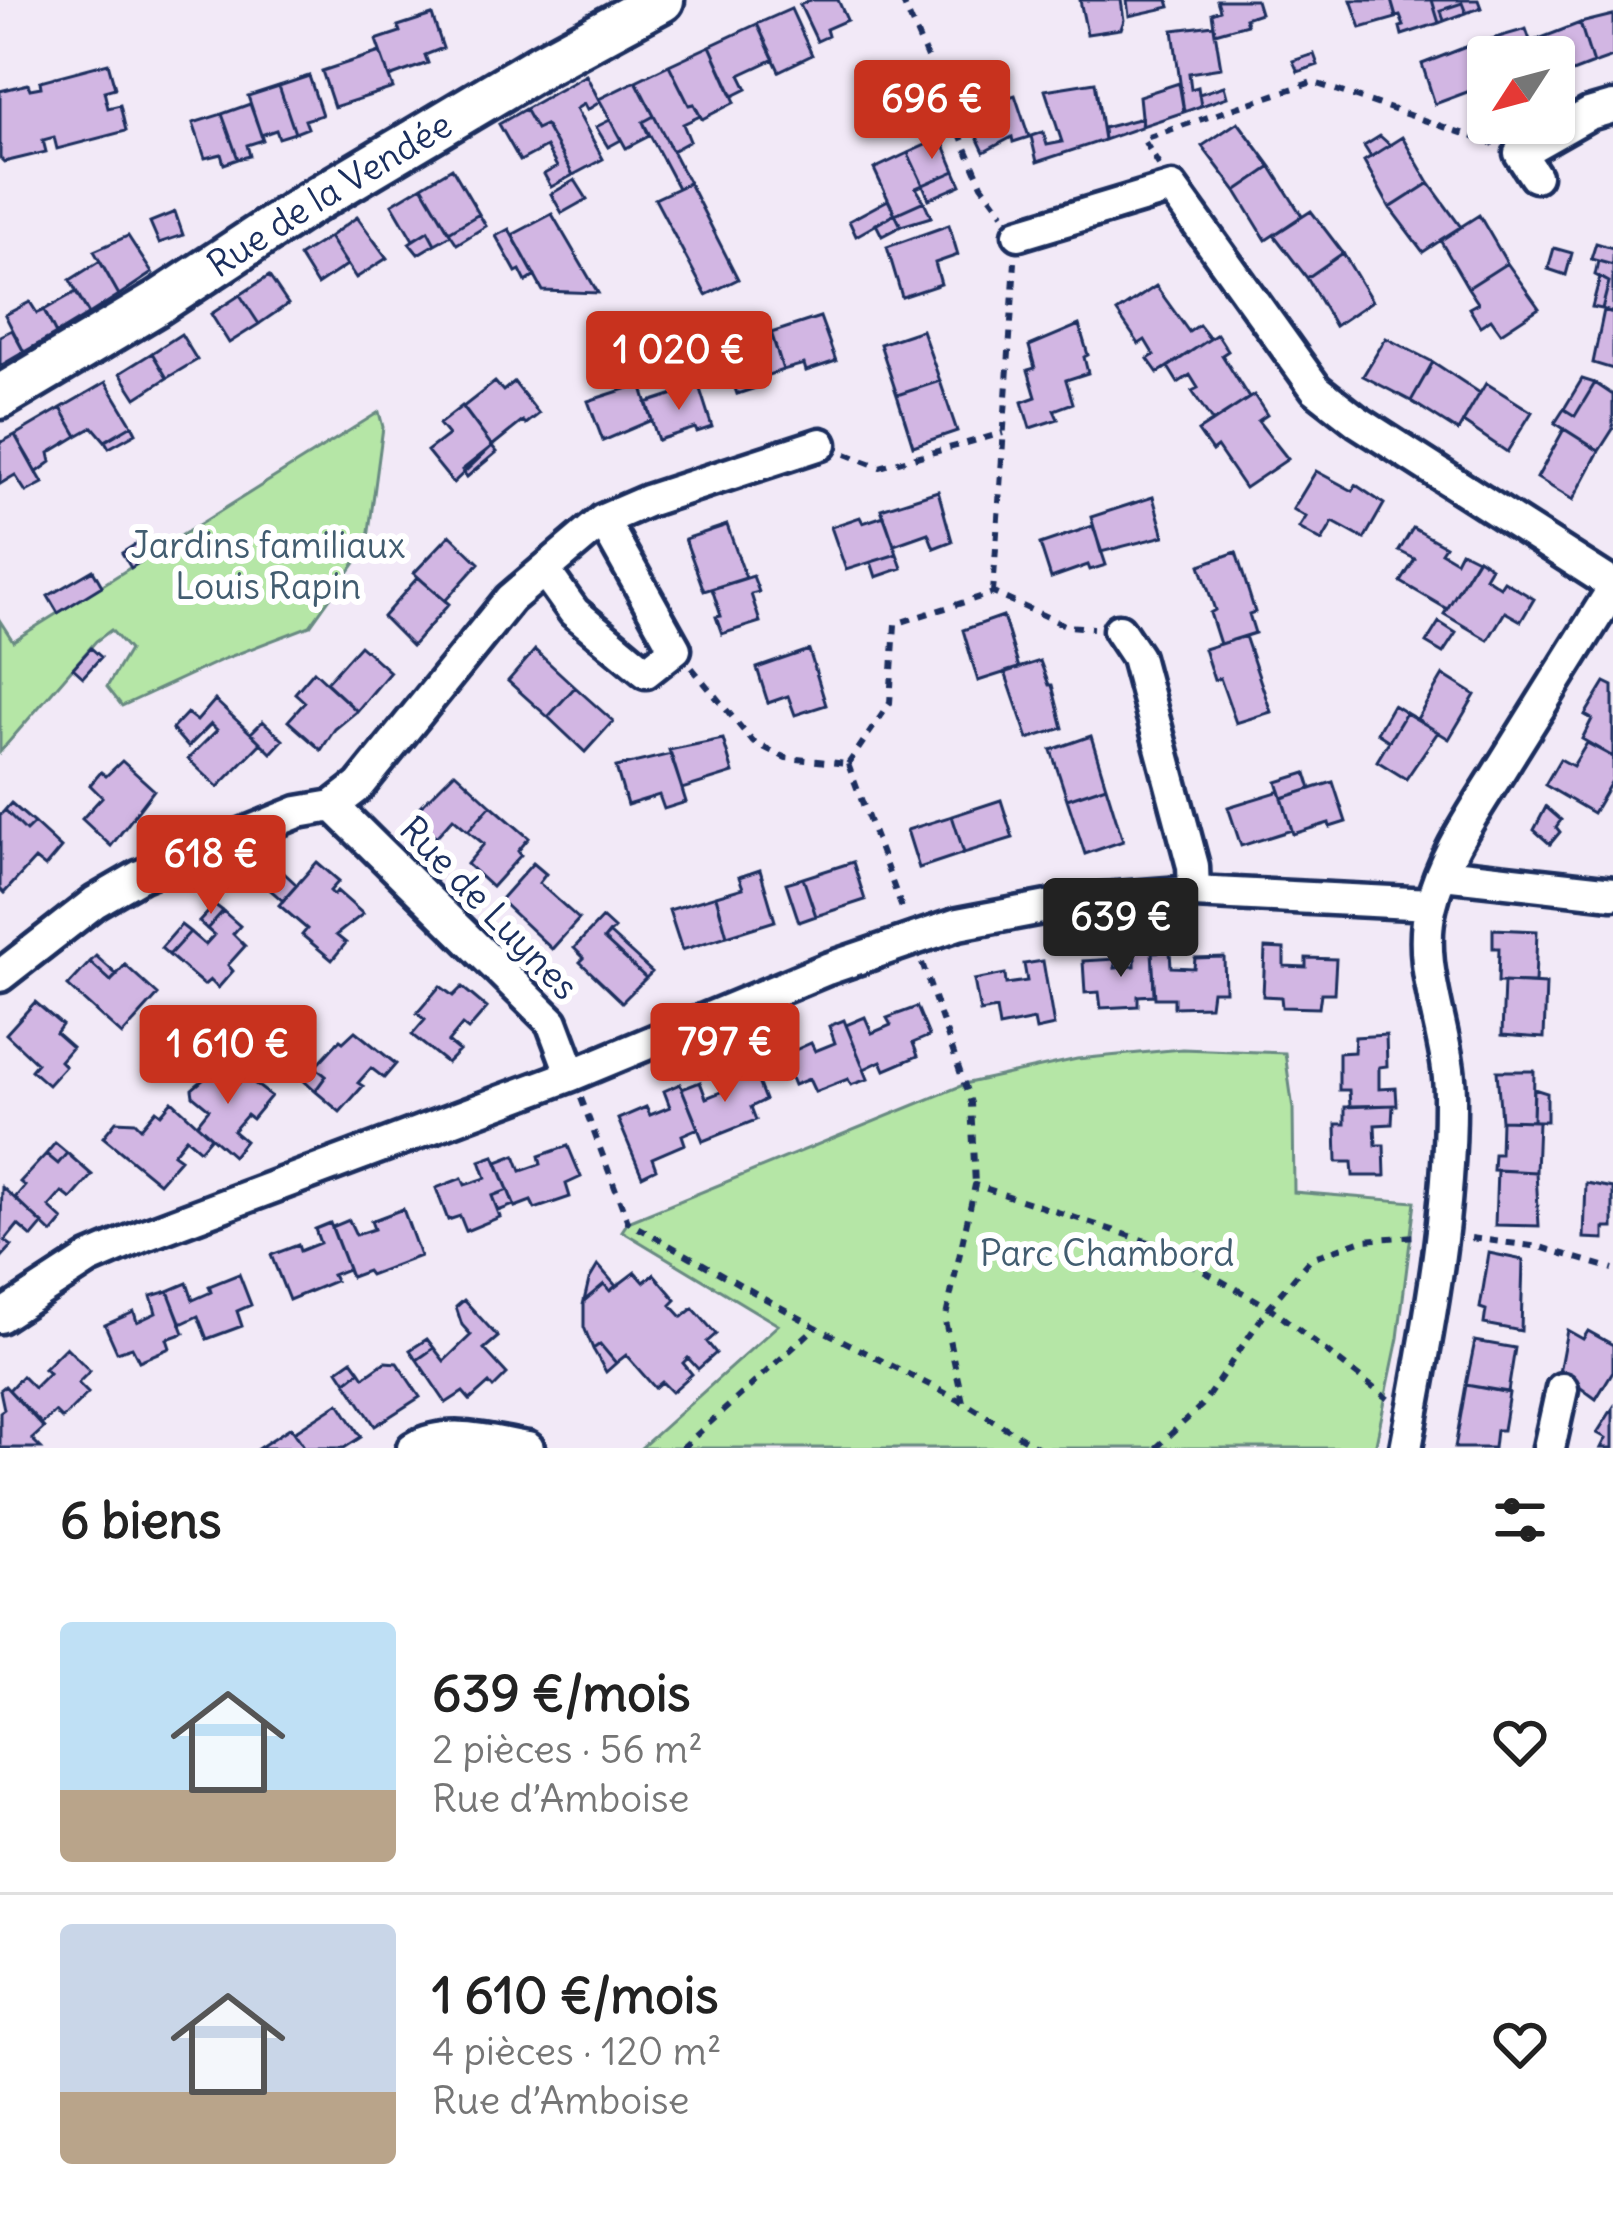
<!DOCTYPE html>
<html lang="fr">
<meta charset="utf-8">
<style>
body{margin:0;font-family:Delius,sans-serif;background:#f2f2f2;color:#222;height:100vh;display:flex;flex-direction:column;font-size:45px;white-space:nowrap}
*{box-sizing:border-box;margin:0}
p{font-size:39px;color:#767676}
.icon{flex:none;width:66px;height:66px;fill:none;stroke:currentColor;stroke-width:2;stroke-linecap:round;stroke-linejoin:round}
.map{position:relative;height:1448px;overflow:hidden}
.details{display:flex;flex-direction:column;background:#fff;flex:1}
.details>*{flex:none}
.needle{width:78px;rotate:234deg}
.fabs{position:absolute;left:1467px;top:36px;display:grid;gap:24px}
.fabs a{display:grid;place-items:center;width:108px;height:108px;border-radius:12px;background:#fff;box-shadow:0 3px 9px #0004;font-size:60px}
.price{position:absolute;translate:-50% -102px;padding:0 27px;border-radius:12px;background:#c8321e;color:#fff;font-size:39px;line-height:78px;filter:drop-shadow(0 3px 6px #0008)}
.price::after{content:'';position:absolute;left:50%;top:72px;width:36px;height:27px;margin-left:-18px;background:inherit;clip-path:polygon(0 0,100% 0,50% 100%)}
.price.on{background:#222;color:#fff}
ul{padding:0;list-style:none}
li{display:flex;align-items:center;gap:36px;height:300px;padding:0 60px}
li+li{border-top:3px solid #e0e0e0}
li span{display:grid;place-items:center;flex:none;width:336px;height:240px;border-radius:12px;color:#555}
li>.icon{margin-inline-start:auto}
span .icon{width:144px;height:144px;fill:#fffc;stroke-width:1}
li b{font-size:51px}
h2{display:flex;justify-content:space-between;align-items:center;height:144px;padding:0 60px;font-size:51px}
.map>svg:first-child{display:block}
.green{fill:#b5e6a6;stroke:#688a82;stroke-width:3}
.building{fill:#d2b6e3;stroke:#1b2f5e;stroke-width:3}
.lines{fill:none;stroke-linecap:round;stroke-linejoin:round}
.minor-casing{stroke:#1b2f5e;stroke-width:39}
.secondary-casing{stroke:#1b2f5e;stroke-width:51}
.path{stroke:#1b2f5e;stroke-width:6;stroke-dasharray:9 9;stroke-linecap:butt}
.minor{stroke:#fff;stroke-width:30}
.secondary{stroke:#fff;stroke-width:42}
.labels{text-anchor:middle;dominant-baseline:central;stroke-width:12;stroke-linejoin:round;paint-order:stroke}
.street-label{font-size:36px;fill:#1b2f5e;stroke:#fff}
.park-label{font-size:36px;fill:#425d70;stroke:#fff}
</style>
<div class="map">
<svg width="1613" height="1448" viewBox="0 0 1613 1448">
<rect width="100%" height="100%" fill="#f2e9f7"/>
<filter id="ink" filterUnits="userSpaceOnUse"><feTurbulence type="fractalNoise" baseFrequency=".00833" numOctaves="2"/><feDisplacementMap in="SourceGraphic" scale="24" xChannelSelector="R" yChannelSelector="G"/><feConvolveMatrix kernelMatrix="1 2 1 2 8 2 1 2 1" color-interpolation-filters="sRGB"/></filter>
<g filter="url(#ink)">
<path class="green" d="M379,412L383,427L367,546L310,626L224,659L122,706L107,687L129,650L111,630L96,641L0,752V621L13,641Z
M1182,1049L1285,1053L1293,1109L1294,1192L1415,1202L1398,1338L1375,1448H641L778,1325L622,1231L628,1222L968,1083L1077,1059Z"/>
<path class="building" d="M811,0H838L847,20L826,29L828,36L817,41L800,5Z
M1080,0H1121L1124,20L1121,29L1087,34Z
M1127,0H1168L1170,7L1129,16Z
M1217,0H1256L1260,13L1245,18L1247,24L1215,33L1212,13L1220,10Z
M1351,0H1391L1396,18L1361,28Z
M1391,0H1432L1439,23L1402,35L1400,27L1404,26L1400,16L1396,17Z
M1432,0H1478L1481,8L1466,13L1462,3L1441,10L1444,21L1439,23Z
M1462,3L1466,13L1444,21L1441,10Z
M791,9L812,55L779,71L757,24Z
M432,15L443,48L425,55L428,63L389,77L376,40L400,32L398,26Z
M1613,15V57L1593,64L1580,23Z
M1580,23L1593,64L1554,79V57H1536L1531,42Z
M757,24L774,59L740,75L747,89L733,96L710,46Z
M1214,25L1221,68L1189,73L1191,89L1198,87L1201,106L1184,112L1173,30Z
M1526,29L1536,57H1488L1486,85L1471,45Z
M1471,45L1486,85L1435,104L1422,64Z
M710,46L735,102L702,119L694,104L689,105L669,65Z
M380,52L393,88L334,107L322,71Z
M1314,54L1318,65L1298,72L1293,61Z
M108,63L115,88L104,91L108,108L120,105L126,131L57,149L54,137L43,140L46,152L4,162L0,158V91L28,84L30,89L41,87L40,81Z
M669,65L689,105L694,104L700,116L683,124L690,141L672,151L636,81Z
M586,75L600,102L587,110L584,104L576,109L603,159L573,175L545,125L536,129L525,109Z
M309,76L322,115L305,120L308,128L295,133L279,86Z
M636,81L654,116L643,122L649,136L626,148L599,99Z
M1095,82L1104,140L1037,162L1031,136L1043,132L1047,145L1062,142L1045,90Z
M1179,83L1184,112L1142,126L1139,96Z
M279,86L295,133L279,138L276,130L261,135L248,96Z
M1224,86L1227,97L1201,106L1199,94Z
M1015,95L1029,137L1013,142L1012,137L984,152L967,116L1000,105L999,100Z
M250,104L263,140L247,145L250,156L238,159L222,114Z
M525,109L536,129L545,125L573,175L551,187L544,174L557,167L546,147L520,161L499,124Z
M222,114L238,159L224,164L221,154L205,158L193,123Z
M654,116L689,183L678,188L643,122Z
M1142,118L1141,127L1104,140L1103,128Z
M610,120L621,140L608,147L596,127Z
M1238,122L1271,167L1236,191L1202,146Z
M1380,136L1390,145L1371,157L1364,146Z
M1402,137L1429,183L1390,208L1364,161Z
M941,138L955,171L923,185L908,153Z
M908,153L923,185L916,188L924,201L895,214L874,169Z
M1271,167L1302,216L1266,240L1236,191Z
M452,168L479,214L449,232L422,186Z
M955,171L961,185L929,199L923,185Z
M575,180L587,199L562,213L551,194Z
M689,183L738,279L706,295L655,199Z
M1429,183L1461,227L1423,252L1390,208Z
M422,186L451,235L435,244L428,231L413,240L392,204Z
M888,200L895,214L856,236L849,221Z
M924,201L931,217L901,226L895,214Z
M1311,211L1343,253L1307,278L1274,235Z
M175,212L183,235L159,243L150,222Z
M479,214L486,226L457,244L449,232Z
M552,214L598,293L543,291L512,235Z
M895,214L901,226L882,236L876,224Z
M1479,215L1507,263L1468,288L1440,240Z
M357,217L387,258L356,278L329,237Z
M949,225L958,255L935,263L941,284L902,297L887,247Z
M509,229L535,276L526,282L520,270L516,272L496,236Z
M428,231L435,244L418,254L409,243Z
M128,236L152,273L119,295L94,251Z
M329,237L347,265L317,285L299,256Z
M1596,243L1613,248V265L1591,259Z
M1554,248L1572,253L1566,275L1548,269Z
M1343,253L1372,301L1335,326L1307,278Z
M100,261L119,295L89,314L70,280Z
M1598,261L1613,265V313L1602,309L1609,282L1595,275Z
M1507,263L1539,308L1501,333L1491,319L1480,326L1469,308L1478,303L1468,288Z
M269,276L288,304L259,324L240,295Z
M1600,277L1609,282L1602,309L1592,307Z
M1156,286L1189,332L1199,325L1210,339L1158,373L1148,359L1154,355L1145,340L1139,344L1117,312Z
M76,292L89,314L56,334L44,310Z
M240,295L259,324L229,343L211,314Z
M30,302L37,313L44,310L56,334L24,352L5,315Z
M1604,310L1613,313V369L1593,363Z
M766,316L783,370L762,377L765,385L737,394L716,333Z
M820,317L836,361L806,371L804,364L783,370L771,333Z
M1079,325L1088,355L1084,357L1088,373L1066,380L1073,403L1054,410L1058,419L1030,428L1022,402L1036,397L1028,370L1035,368L1029,346Z
M12,330L24,352L0,366V336Z
M922,330L940,381L897,395L880,344Z
M181,334L197,360L167,378L152,353Z
M1217,334L1228,351L1222,355L1249,398L1213,422L1192,391L1198,388L1190,375L1178,383L1168,367Z
M1386,338L1433,362L1411,401L1363,376Z
M152,353L167,378L136,398L120,373Z
M1433,362L1480,393L1458,431L1411,401Z
M1582,379L1595,383L1575,416L1564,409Z
M940,381L957,431L913,446L897,395Z
M106,382L132,425L105,441L93,427L77,436L61,408Z
M495,382L503,391L514,382L539,414L526,424L523,421L492,446L463,407Z
M1486,383L1532,412L1507,452L1463,422Z
M1595,383L1613,395V429L1599,451L1555,423L1564,409L1575,416Z
M641,384L652,420L603,441L588,401Z
M699,386L712,427L697,432L695,428L658,440L646,403Z
M1254,395L1267,415L1258,421L1288,459L1245,488L1217,447L1212,451L1198,431Z
M462,406L492,446L453,483L427,451L448,435L439,424Z
M61,408L77,436L49,453L51,462L36,473L15,435Z
M132,425L136,433L109,448L105,441Z
M1564,429L1599,451L1573,500L1537,478Z
M15,435L43,483L26,492L15,475L0,484V443Z
M492,446L497,452L467,477L462,470Z
M1316,471L1353,491L1356,485L1384,504L1364,539L1333,522L1322,541L1299,528L1306,517L1293,509Z
M938,491L952,541L934,548L928,533L894,545L881,509Z
M1153,497L1164,536L1101,552L1091,517Z
M884,516L897,554L846,570L831,527L860,517L863,523Z
M727,525L746,578L704,591L685,539Z
M1093,526L1106,565L1090,570L1088,565L1051,578L1040,544Z
M1413,528L1445,546L1441,552L1456,561L1461,551L1477,559L1447,609L1401,582L1415,559L1399,551Z
M450,535L479,563L445,601L414,573Z
M139,542L148,557L131,568L122,553Z
M1236,552L1255,612L1249,614L1255,633L1220,644L1210,613L1215,610L1200,565Z
M897,554L902,568L876,577L871,562Z
M1478,558L1491,567L1485,577L1500,587L1504,581L1534,599L1521,621L1505,612L1488,640L1444,614Z
M93,570L102,586L58,613L48,596Z
M753,576L759,592L751,594L760,622L722,634L716,617L721,616L712,589Z
M418,577L449,604L412,646L383,617Z
M1003,616L1019,668L978,681L963,630Z
M1439,622L1456,633L1443,653L1426,643Z
M1245,636L1271,712L1236,723L1220,678L1214,680L1204,649Z
M360,645L390,672L357,711L326,683Z
M91,648L101,657L83,677L73,668Z
M535,650L575,687L548,717L508,681Z
M809,650L826,705L795,715L788,696L768,703L757,668Z
M1040,661L1049,685H1052L1063,728L1028,739L1005,672Z
M314,671L357,711L335,729L321,750L288,721L305,702L295,693Z
M1443,675L1475,695L1449,739L1417,719Z
M1605,682L1613,686V757L1582,739L1592,719L1585,715Z
M575,687L613,721L585,752L548,717Z
M215,700L261,743L218,787L188,759L217,730L211,724L188,747L172,729L187,713L197,721Z
M1393,705L1406,713L1389,741L1377,733Z
M1406,713L1438,732L1406,779L1377,761Z
M263,721L283,740L271,753L251,733Z
M1091,736L1106,786L1067,799L1051,750Z
M723,739L733,773L682,789L669,750Z
M1587,743L1613,757V779L1593,813L1545,785L1560,759L1573,766Z
M671,754L686,802L664,809L659,795L627,805L616,767Z
M122,761L154,790L111,846L82,819L102,797L90,785L101,772L106,776Z
M455,772L491,805L468,831L453,818L436,837L412,815Z
M1306,773L1311,789L1282,798L1277,782Z
M1333,782L1346,822L1330,827L1329,823L1293,834L1282,798Z
M1106,786L1123,841L1085,854L1067,799Z
M1280,791L1292,830L1241,846L1228,807Z
M1001,800L1013,838L964,853L952,816Z
M11,803L34,823L26,831L5,810Z
M491,805L529,838L518,851L521,855L492,887L467,864L484,844L468,831Z
M1546,807L1561,820L1556,827L1560,832L1550,844L1534,830Z
M5,810L26,831L34,823L61,848L45,867L35,859L4,893L0,889V815Z
M952,816L964,853L919,868L907,830Z
M317,862L339,881L330,891L334,895L337,891L363,914L336,935L346,943L332,960L302,935L307,929L279,905Z
M853,862L865,900L816,916L803,878Z
M533,863L546,874L539,883L579,919L552,949L500,900Z
M760,870L775,921L727,936L716,896L743,888L739,877Z
M283,872L297,885L283,901L268,888Z
M803,878L816,916L799,922L786,883Z
M716,896L727,936L682,950L669,910Z
M215,905L223,911L207,929L199,922Z
M223,911L240,926L233,934L245,946L228,965L233,971L218,988L210,980L204,985L169,955L190,932L205,945L214,935L207,929Z
M602,918L614,929L604,939L646,978L622,1002L580,962L584,958L574,948Z
M181,925L190,932L169,955L161,948Z
M1493,929L1537,931L1535,983L1498,982L1499,948H1493Z
M609,933L652,972L646,978L604,939Z
M1152,947L1154,995L1138,996V1006L1101,1008L1099,992L1085,993L1083,961L1115,959V968L1135,966V948Z
M1265,948L1284,949V966L1306,967V958L1336,959L1334,993H1321L1319,1008L1282,1007L1281,997L1263,996Z
M1170,951L1171,967L1194,968L1195,958L1224,957L1225,991H1212L1210,1006L1174,1007V998H1155L1152,952Z
M96,956L117,975L111,981L90,962Z
M1043,961L1054,1026L1036,1030L1034,1020L999,1027L996,1009L980,1012L974,980L1005,974L1006,984L1027,981L1024,964Z
M90,962L111,981L125,965L158,995L122,1035L68,986Z
M1504,982L1546,984L1544,1038L1502,1035Z
M440,986L453,996L462,987L487,1008L468,1030L462,1025L448,1042L459,1051L447,1063L412,1035L425,1020L417,1013Z
M35,1002L62,1025L56,1033L72,1047L60,1061L65,1066L48,1085L31,1070L37,1063L6,1034Z
M917,1007L929,1036L913,1043L918,1056L885,1070L881,1061L864,1069L846,1025L865,1017L872,1033L891,1025L887,1018Z
M844,1020L868,1079L851,1085L848,1079L815,1092L809,1079L794,1085L782,1056L811,1043L815,1051L835,1043L829,1026Z
M355,1031L396,1064L384,1078L371,1068L358,1083L363,1086L340,1112L315,1091L326,1076L315,1067L340,1040L343,1042Z
M1386,1035L1387,1066L1379,1067V1089L1396,1088L1397,1105L1350,1106L1349,1090H1339V1053L1354,1052L1355,1037Z
M315,1067L326,1076L315,1091L303,1080Z
M217,1068L238,1084L245,1076L271,1096L252,1119L247,1115L233,1131L245,1141L233,1156L197,1124L209,1109L193,1096L192,1089Z
M753,1069L765,1100L751,1107L756,1120L703,1141L682,1089L700,1082L706,1098L726,1090L723,1082Z
M1497,1071H1534L1533,1121L1501,1120Z
M680,1084L698,1128L682,1135L685,1144L652,1158L656,1169L642,1176L618,1119L646,1107L650,1115L670,1107L664,1091Z
M1534,1089L1547,1093V1121H1533Z
M172,1101L211,1137L200,1150L186,1138L173,1154L180,1159L159,1183L103,1137L116,1121L135,1122L141,1128L156,1110L161,1114Z
M1393,1105L1392,1124L1375,1125L1376,1145H1384L1385,1176H1353L1352,1162H1337L1336,1124H1345V1107Z
M1501,1120L1538,1121L1536,1172L1493,1170L1494,1154H1500Z
M55,1143L67,1153L58,1164L46,1154Z
M568,1146L581,1177L566,1184L570,1197L535,1209L531,1201L515,1207L497,1162L515,1155L521,1171L541,1164L539,1156Z
M67,1153L92,1175L71,1199L62,1192L49,1207L63,1220L52,1233L15,1198L25,1186L20,1182L46,1154L58,1164Z
M494,1156L508,1190L492,1196L500,1217L466,1231L460,1216L448,1220L436,1188L462,1178L465,1185L486,1178L480,1161Z
M1497,1170L1536,1172L1539,1226L1495,1225Z
M1586,1183L1613,1188V1228H1604V1239L1584,1238Z
M2,1187L43,1224L32,1237L18,1225L5,1241L12,1246L0,1259Z
M508,1190L514,1205L498,1211L492,1196Z
M403,1209L420,1256L370,1275L367,1271L351,1277L332,1227L349,1220L356,1235L374,1229L371,1221Z
M330,1223L348,1269L332,1275L335,1281L289,1300L271,1255L298,1245L300,1251L320,1243L315,1229Z
M1489,1253L1523,1260L1521,1331L1484,1324L1486,1310L1480,1308Z
M598,1265L616,1286L610,1291L604,1284L584,1301L589,1280Z
M635,1272L644,1282L654,1274L676,1300L671,1305L682,1317L693,1308L716,1334L707,1342L716,1353L698,1369L688,1358L683,1363L692,1374L672,1392L662,1382L655,1388L626,1355L616,1363L600,1344L593,1349L584,1327V1301L604,1284L610,1291Z
M239,1274L251,1305L237,1311L242,1326L207,1339L198,1316L181,1324L168,1291L187,1283L193,1300L211,1292L209,1286Z
M168,1291L184,1333L167,1339L170,1348L139,1361L132,1347L117,1352L105,1325L134,1312L137,1322L156,1313L151,1296Z
M464,1300L498,1337L484,1349L507,1374L493,1388L489,1383L470,1400L463,1392L446,1403L417,1360L434,1348L444,1361L471,1335L462,1325L456,1307Z
M1567,1330L1583,1339L1588,1331L1613,1345V1371L1596,1399L1574,1383L1558,1378Z
M427,1339L434,1348L417,1360L410,1350Z
M1475,1341L1515,1348L1508,1392L1466,1385Z
M600,1344L616,1363L606,1372L593,1349Z
M66,1347L90,1371L78,1383L88,1393L62,1419L55,1412L42,1424L9,1390L22,1376L34,1388L49,1373L44,1369Z
M352,1360L360,1371L346,1382L338,1370Z
M385,1362L397,1363L420,1397L375,1426L346,1382L360,1371L364,1377Z
M1466,1385L1509,1393L1503,1430H1496L1494,1448H1455Z
M5,1386L44,1428L32,1439L41,1448H0V1412L4,1409L0,1390Z
M339,1403L361,1437L344,1448H305L294,1432Z
M1613,1408V1448H1601L1606,1438L1597,1433Z
M291,1427L305,1448H259Z"/>
<g class="lines">
<g class="minor-casing">
<path id="minor" d="M1535,176L1520,153L1589,114L1613,107
M1019,234L1172,188L1316,389L1357,421L1613,585
M544,570L574,612L646,672L675,649L603,520
M1119,630L1137,657L1193,866L1194,892
M333,806L552,1022L572,1075
M1443,874L1613,893
M0,976L95,902L140,876L298,812L333,806L359,786L510,599L603,520L647,501L821,444
M0,1317L89,1259L145,1235L572,1075L827,969L958,924L1079,901L1194,892L1431,904
M413,1448C448,1428 491,1442 528,1448
M1406,1448C1428,1331 1451,1215 1450,1095C1449,1031 1415,968 1431,905C1443,855 1475,811 1502,767C1539,708 1576,648 1613,589
M1549,1448L1562,1389"/>
</g>
<g class="secondary-casing">
<g id="secondary">
<path id="s1" d="M0,397L156,304L305,206L542,65L662,0"/>
</g>
</g>
<path class="path" d="M902,0L982,185L1003,213
M1159,165L1143,139L1312,82L1494,144
M846,454L880,467L1003,433
M993,593L1015,262
M692,668L753,742L786,758L848,764
M848,764L903,911
M848,764L890,703L895,624L993,593L1067,626L1093,628
M922,963L971,1103L975,1185
M581,1098L628,1222L816,1327L963,1402L1039,1448
M1471,1238L1540,1247L1613,1269
M963,1402L945,1321L975,1185L1152,1243L1269,1307L1311,1258L1363,1240L1416,1236
M682,1448L816,1327
M1156,1448L1202,1405L1269,1307L1388,1399"/>
<use href="#minor" class="minor"/>
<use href="#secondary" class="secondary"/>
</g>
</g>
<g class="labels">
<g class="street-label">
<text stroke="none"><textPath href="#s1" startOffset="387">Rue de la Vendée</textPath></text>
<text transform="translate(489 908) rotate(46)">Rue de Luynes</text>
</g>
<g class="park-label">
<text x="268" y="545">Jardins familiaux<tspan x="268" dy="41">Louis Rapin</tspan></text>
<text x="1107" y="1253">Parc Chambord</text>
</g>
</g>
</svg>
<div class="fabs">
<a><svg class="needle" viewBox="-14 -14 28 28"><path d="M0-13l5 13h-10z" fill="#e53935"/><path d="M0 13l5-13h-10z" fill="#767676"/></svg></a>
</div>
<b class="price" style="left:932px;top:162px">696 €</b>
<b class="price" style="left:679px;top:413px">1 020 €</b>
<b class="price" style="left:211px;top:917px">618 €</b>
<b class="price on" style="left:1121px;top:980px">639 €</b>
<b class="price" style="left:725px;top:1105px">797 €</b>
<b class="price" style="left:228px;top:1107px">1 610 €</b>
</div>
<section class="details">
<h2>6 biens<svg class="icon" aria-label="filters" viewBox="0 0 24 24"><path d="M4 7h16M4 17h16"/><circle cx="9" cy="7" r="2"/><circle cx="15" cy="17" r="2"/></svg></h2>
<ul>
<li><span style="background:linear-gradient(#bfe0f5 70%,#b9a48a 0)"><svg class="icon" aria-label="home" viewBox="0 0 24 24"><path d="M3 11l9-7 9 7M6 9v11h12V9"/></svg></span><div><b>639 €/mois</b><p>2 pièces · 56 m²</p><p>Rue d’Amboise</p></div><svg class="icon" aria-label="heart" viewBox="0 0 24 24"><path d="M12 20l-8-8c-3-5 5-10 8-4 3-6 11-1 8 4z"/></svg></li>
<li><span style="background:linear-gradient(#c9d6e8 70%,#b9a48a 0)"><svg class="icon" aria-label="home" viewBox="0 0 24 24"><path d="M3 11l9-7 9 7M6 9v11h12V9"/></svg></span><div><b>1 610 €/mois</b><p>4 pièces · 120 m²</p><p>Rue d’Amboise</p></div><svg class="icon" aria-label="heart" viewBox="0 0 24 24"><path d="M12 20l-8-8c-3-5 5-10 8-4 3-6 11-1 8 4z"/></svg></li>
</ul>
</section>
